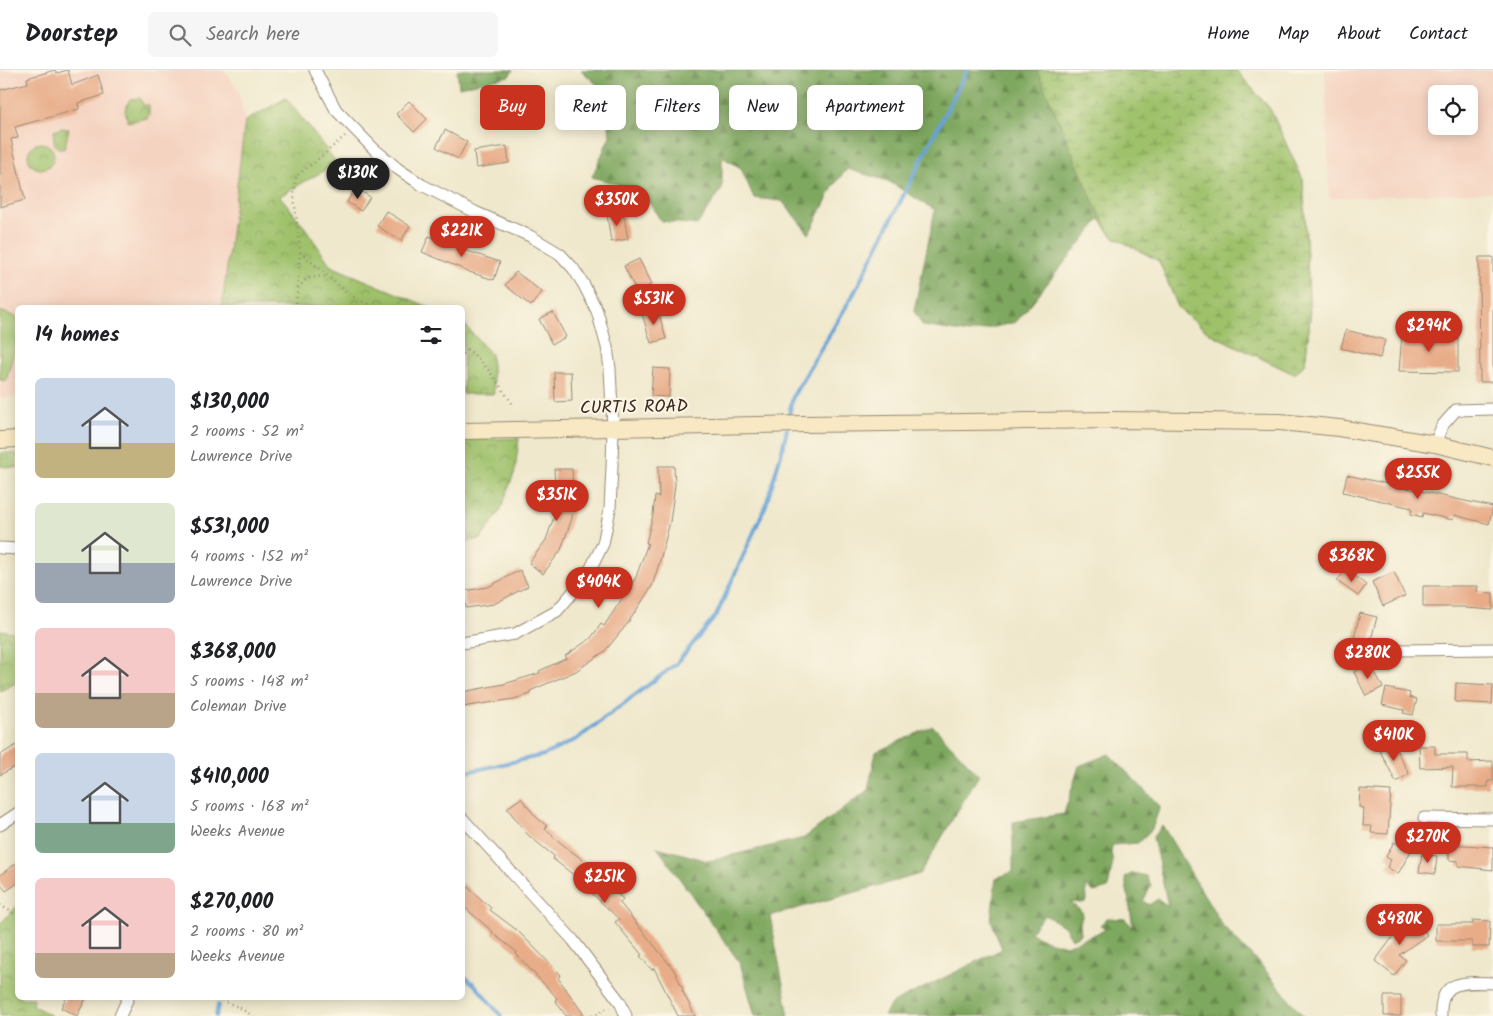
<!DOCTYPE html>
<meta charset="utf-8">
<style>
body{margin:0;font-family:Kalam,sans-serif;background:#f6f6f6;color:#202124;height:100vh;display:flex;flex-direction:column;font-size:19px;white-space:nowrap}
*{box-sizing:border-box;margin:0}
p{font-size:16px;color:#757577}
.icon{flex:none;width:28px;height:28px;fill:none;stroke:currentColor;stroke-width:2;stroke-linecap:round;stroke-linejoin:round}
.map{position:relative;flex:1;overflow:hidden}
.details{position:absolute;left:15px;top:235px;width:450px;height:695px;display:flex;flex-direction:column;background:#fff;border-radius:8px;box-shadow:0 2px 12px #0003}
.details>*{flex:none}
.hud{position:absolute;left:480px;top:15px;width:475px;height:45px;display:flex;gap:10px}
.buttons{position:absolute;left:1428px;top:15px;display:grid;gap:10px}
.buttons a{display:grid;place-items:center;width:50px;height:50px;border-radius:8px;background:#fff;box-shadow:0 2px 12px #0003;font-size:25px}
.price{position:absolute;translate:-50% -42px;padding:0 11px;border-radius:18px;background:#c8321e;color:#fff;font-size:16px;line-height:32px;filter:drop-shadow(0 1px 2px #0008)}
.price::after{content:'';position:absolute;left:50%;top:30px;width:15px;height:11px;margin-left:-8px;background:inherit;clip-path:polygon(0 0,100% 0,50% 100%)}
.price.current{background:#222;color:#fff}
ul{padding:0;list-style:none}
li{display:flex;align-items:center;gap:15px;height:125px;padding:0 20px}
li span{display:grid;place-items:center;flex:none;width:140px;height:100px;border-radius:8px;color:#555}
li>.icon{margin-inline-start:auto}
span .icon{width:60px;height:60px;fill:#fffc;stroke-width:1}
li b{font-size:21px}
h2{display:flex;justify-content:space-between;align-items:center;height:60px;padding:0 20px;font-size:21px}
.pill{padding:0 18px;border-radius:8px;background:#fff;box-shadow:0 2px 12px #0003;font-size:18px;line-height:45px}
.pill.current{background:#c8321e;color:#fff}
header{display:flex;align-items:center;gap:30px;box-sizing:border-box;height:70px;padding:0 25px;background:#fff;border-bottom:1px solid #e0e0e0}
header strong{font-size:24px}
nav{display:flex;gap:28px;margin-inline-start:auto;font-size:18px}
.search{width:350px;height:45px;background:#f6f6f6;display:flex;align-items:center;gap:12px;box-sizing:border-box;padding:0 18px;border-radius:8px;color:#757577;font-size:19px}
.map>svg:first-child{display:block}
.built{fill:#f5d3c1;fill-rule:evenodd}
.forest{fill:url(#forest-firs);stroke:#5c683e}
.wetland{fill:url(#wetland-marsh);stroke:#6c7644}
.park{fill:url(#park-crowns);stroke:#6c7644}
.garden{fill:#9ec16a;stroke:#6c7644}
.lines{fill:none;stroke-linecap:round;stroke-linejoin:round}
.stream{stroke:#66a3d7;stroke-width:4}
.building{fill:#e8ac88}
.street-casing{stroke:#958975;stroke-width:13}
.secondary-casing{stroke:#958975;stroke-width:18}
.path{stroke:#958975;stroke-width:2.5;stroke-dasharray:1 4;stroke-linecap:butt}
.street{stroke:#fff;stroke-width:11}
.secondary{stroke:#f8e8c3;stroke-width:16}
.labels{text-anchor:middle;dominant-baseline:central;stroke-width:4.5;stroke-linejoin:round;paint-order:stroke}
.street-label{font-size:18px;fill:#3b2a1e;stroke:#fcf5e5}
</style>
<header>
<strong>Doorstep</strong>
<div class="search"><svg class="icon" aria-label="search" viewBox="0 0 24 24"><circle cx="10" cy="10" r="6"/><path d="M15 15l6 6"/></svg>Search here</div>
<nav><a>Home</a><a>Map</a><a>About</a><a>Contact</a></nav>
</header>
<div class="map">
<svg width="1493" height="946" viewBox="0 0 1493 946">
<defs>
<pattern id="forest-firs" width="22" height="20" patternUnits="userSpaceOnUse" patternTransform="scale(1.25)"><rect width="22" height="20" fill="#7ea75e"/><path d="M5 1l3.5 6h-7zM16 11l3.5 6h-7z" fill="#68884d"/></pattern>
<pattern id="wetland-marsh" width="20" height="14" patternUnits="userSpaceOnUse" patternTransform="scale(1.25)"><rect width="20" height="14" fill="#9ec16a"/><path d="M1 5h8M5 5V1M11 12h8M15 12V8" fill="none" stroke="#829d57"/></pattern>
<pattern id="park-crowns" width="20" height="18" patternUnits="userSpaceOnUse" patternTransform="scale(1.25)"><rect width="20" height="18" fill="#9ec16a"/><path d="M2 6a3 3 0 1 1 6 0M12 15a3 3 0 1 1 6 0" fill="none" stroke="#829d57"/></pattern>
</defs>
<rect width="100%" height="100%" fill="#fcf5e5"/>
<filter id="ink" filterUnits="userSpaceOnUse"><feTurbulence type="fractalNoise" baseFrequency=".02" numOctaves="2"/><feDisplacementMap in="SourceGraphic" scale="10" xChannelSelector="R" yChannelSelector="G"/><feConvolveMatrix kernelMatrix="1 2 1 2 8 2 1 2 1" color-interpolation-filters="sRGB"/></filter>
<filter id="wash" filterUnits="userSpaceOnUse"><feTurbulence type="fractalNoise" baseFrequency=".0096" numOctaves="4" result="noise"/><feDisplacementMap in="SourceGraphic" scale="20" xChannelSelector="R" yChannelSelector="G"/><feGaussianBlur stdDeviation="1.12" result="paint"/><feColorMatrix in="noise" values="0 0 0 0 0 0 0 0 0 0 0 0 0 0 0 0 0 1.4 0 .05"/><feComposite in="paint" operator="in"/></filter>
<g filter="url(#wash)">
<rect width="100%" height="100%" fill="#efe8cc"/>
<path class="built" d="M0,0H224L239,22L245,51L222,237L18,238L17,327L0,328Z
M1325,0H1493V122L1329,128ZM1436,24H1469V56H1436Z"/>
<path class="forest" d="M457,0H513L509,6L459,17Z
M581,0H1236L1270,39L1303,110L1310,249L1305,294L1294,304L1211,264L1179,239L1159,191L1112,166L1100,149L1016,252L969,263L923,256L914,241L935,140L888,111L847,99L834,115L809,164L782,131L754,128L741,98L722,87V119L697,155L661,151L642,121L592,107L610,66L605,22Z
M933,656L979,705L920,804L770,846L789,946H755L740,893L657,777L708,791L804,768L868,720L876,682Z
M1109,684L1160,736L1152,759L1138,773L1112,775L1111,783L1113,791L1108,818L1094,822L1086,816L1087,831L1082,833L1070,832L1083,843L1080,853L1081,864L1072,869L1064,856L1045,845L1030,862L1044,870L1066,876L1105,860L1100,855L1107,848L1125,849L1133,857L1125,807L1133,803L1146,806L1151,815L1143,831L1149,835L1158,829L1168,836L1153,767L1162,755L1223,856L1266,901L1303,946H884L891,934L1002,879L991,850L996,808L1013,802V752L1064,744L1079,696Z"/>
<path class="wetland" d="M1037,0H1236L1270,39L1303,110L1310,249L1305,294L1294,304L1211,264L1179,239L1159,191L1112,166L1095,136Z"/>
<path class="park" d="M140,28L143,35H149V45L147,48L128,52L125,40L130,29Z
M286,28L337,93L280,126L306,159L331,196L429,237H222L245,51Z
M61,58L69,59L64,79C53,79 53,70 54,61Z
M28 86a13 13 0 1 1 26 0a13 13 0 1 1-26 0Z
M463,253L491,284L494,324H463Z
M519,368L515,401L500,441L481,469L463,472V370Z
M0,383H17V398L0,396Z
M0,560L17,563L18,612L0,621Z
M17,836L18,928H34L32,935L52,946H0V854Z"/>
<path class="garden" d="M0,241L17,247V271L6,311L0,310Z"/>
<g class="lines">
<path class="stream" d="M788,349L793,326L853,225L967,0
M462,703L544,685L577,669L676,594L716,546L766,435L783,377L787,359
M462,904L476,916L501,946
M216,946L218,935"/>
</g>
<g id="blocks">
<path class="building" d="M55,0L57,3L68,0L72,15L98,5L104,25L78,33L79,39L15,57L18,68L11,69L25,130L0,137V20L28,13L27,8Z
M409,31L427,49L414,62L396,44Z
M445,60L467,72L458,89L436,77Z
M507,76L509,93L476,98L474,81Z
M356,118L370,127L361,141L347,132Z
M386,141L410,156L401,171L377,156Z
M623,142L628,169L611,172L607,144Z
M429,166L464,180L500,192L494,210L463,200V199L422,182Z
M1479,187H1493V312H1480Z
M639,189L652,214L637,222L624,196Z
M516,202L542,222L531,236L505,215Z
M658,240L666,269L651,273L642,244Z
M553,242L566,267L552,274L539,249Z
M1346,260L1385,270L1380,288L1341,278Z
M1402,264L1458,265V302L1399,301Z
M653,298L670,299L669,327L651,326Z
M554,302H571L572,331L555,332Z
M658,396H674L675,415L670,452L659,494L652,516L628,553L605,581L576,601L530,621L531,624L514,629L462,637V622L504,614L540,603L539,601L567,588L565,586L591,568L601,554L604,556L636,507L648,473H646L653,445L655,426L659,427Z
M554,399H572L573,429H574L572,448L561,480L543,504L529,493L546,470L555,444L558,416H555Z
M1347,405L1493,437L1489,454L1454,445L1453,450L1423,443L1422,447L1411,444L1412,438L1343,422Z
M1346,499L1366,515L1358,526L1337,511Z
M520,500L528,516L494,534L466,538L464,521L488,517Z
M1394,502L1405,526L1383,536L1372,512Z
M1423,516H1478L1477,522L1493,523V540L1465,538V537H1423Z
M1360,543L1377,547L1368,581L1352,577Z
M1370,593L1383,617L1366,626L1354,602Z
M1456,613L1493,615L1492,634L1455,632Z
M1386,618L1410,623L1409,627L1417,629L1413,645L1403,643L1404,640L1382,635Z
M1392,672L1409,704L1396,712L1379,679Z
M18,674V695L0,705V685Z
M1419,676H1435V684H1468V692L1493,691V711H1488V717H1452L1453,697L1420,698Z
M1360,719L1391,721L1388,764L1371,763L1372,756H1363L1364,738L1359,737Z
M521,728L536,747L547,756L545,759L553,765L552,766L588,794L586,796L623,829L620,833L674,900L683,919L682,920L695,946H678L654,898L652,900L640,886L642,885L615,852L619,849L586,818L588,816L553,789L554,786L528,765L507,738Z
M1394,772L1411,781L1398,804L1387,797L1391,790L1386,787Z
M1449,774L1493,777V800L1458,796V791L1449,790Z
M1422,784L1437,786L1435,804L1419,802Z
M18,792V813L6,821L0,814V805Z
M462,812L491,838L490,840L518,861L561,905L558,908L585,946H566L555,930L557,928L516,884L517,882L492,863L493,862L462,835Z
M1406,848L1413,858L1419,853L1427,865L1399,885L1406,890L1394,906L1375,891L1395,864L1391,859Z
M1473,850L1490,851L1489,877H1472V871H1436V854H1473Z
M1384,926H1401V946H1384Z
M66,928H86L77,946L61,938Z"/>
</g>
</g>
<g filter="url(#ink)">
<use href="#blocks" fill-opacity="0" stroke="#958975" stroke-width="1"/>
<g class="lines">
<g class="street-casing">
<path id="street" d="M315,0L336,40L374,79L398,99L422,115L475,142L530,166L560,184L573,198L584,215L597,241L607,277L610,299L613,358L612,397L610,439L603,474L587,506L557,541L515,564L462,573
M1435,374L1442,356L1456,340L1493,339
M0,478L18,479
M1398,580L1493,579
M462,748L573,870L620,932L626,946
M1424,748L1493,749
M0,755L18,743
M120,946L128,928
M1441,946C1439,909 1465,912 1493,913"/>
</g>
<g class="secondary-casing">
<path id="secondary" d="M462,361L806,354L1113,350L1280,352L1339,358L1435,374L1493,388
M0,370L18,369"/>
</g>
<path class="path" d="M300,182L351,226L376,238
M298,218L308,208L326,206
M296,238L300,182L294,126L296,106L316,91L345,66
M462,277C483,286 501,319 514,336
M462,284L468,279
M0,835L18,846
M217,928L240,938L253,946
M592,946L610,937"/>
<use href="#street" class="street"/>
<use href="#secondary" class="secondary"/>
</g>
</g>
<g class="labels">
<g class="street-label">
<text transform="translate(634 338) rotate(-1)">CURTIS ROAD</text>
</g>
</g>
</svg>
<div class="buttons">
<a><svg class="icon" aria-label="locate" viewBox="0 0 24 24"><circle cx="12" cy="12" r="6"/><path d="M12 2v4M12 18v4M2 12h4M18 12h4"/></svg></a>
</div>
<b class="price current" style="left:358px;top:130px">$130K</b>
<b class="price" style="left:617px;top:157px">$350K</b>
<b class="price" style="left:462px;top:188px">$221K</b>
<b class="price" style="left:654px;top:256px">$531K</b>
<b class="price" style="left:1429px;top:283px">$294K</b>
<b class="price" style="left:1418px;top:430px">$255K</b>
<b class="price" style="left:557px;top:452px">$351K</b>
<b class="price" style="left:1352px;top:513px">$368K</b>
<b class="price" style="left:599px;top:539px">$404K</b>
<b class="price" style="left:1368px;top:610px">$280K</b>
<b class="price" style="left:1394px;top:692px">$410K</b>
<b class="price" style="left:1428px;top:794px">$270K</b>
<b class="price" style="left:605px;top:834px">$251K</b>
<b class="price" style="left:1400px;top:876px">$480K</b>
<div class="hud">
<a class="pill current">Buy</a>
<a class="pill">Rent</a>
<a class="pill">Filters</a>
<a class="pill">New</a>
<a class="pill">Apartment</a>
</div>
<section class="details">
<h2>14 homes<svg class="icon" aria-label="filters" viewBox="0 0 24 24"><path d="M4 7h16M4 17h16"/><circle cx="9" cy="7" r="2"/><circle cx="15" cy="17" r="2"/></svg></h2>
<ul>
<li><span style="background:linear-gradient(#c9d6e8 65%,#c2b280 0)"><svg class="icon" aria-label="home" viewBox="0 0 24 24"><path d="M3 11l9-7 9 7M6 9v11h12V9"/></svg></span><div><b>$130,000</b><p>2 rooms · 52 m²</p><p>Lawrence Drive</p></div></li>
<li><span style="background:linear-gradient(#dfe7d0 60%,#9aa5b1 0)"><svg class="icon" aria-label="home" viewBox="0 0 24 24"><path d="M3 11l9-7 9 7M6 9v11h12V9"/></svg></span><div><b>$531,000</b><p>4 rooms · 152 m²</p><p>Lawrence Drive</p></div></li>
<li><span style="background:linear-gradient(#f6c9c9 65%,#b9a48a 0)"><svg class="icon" aria-label="home" viewBox="0 0 24 24"><path d="M3 11l9-7 9 7M6 9v11h12V9"/></svg></span><div><b>$368,000</b><p>5 rooms · 148 m²</p><p>Coleman Drive</p></div></li>
<li><span style="background:linear-gradient(#c9d6e8 70%,#7fa58c 0)"><svg class="icon" aria-label="home" viewBox="0 0 24 24"><path d="M3 11l9-7 9 7M6 9v11h12V9"/></svg></span><div><b>$410,000</b><p>5 rooms · 168 m²</p><p>Weeks Avenue</p></div></li>
<li><span style="background:linear-gradient(#f6c9c9 75%,#b9a48a 0)"><svg class="icon" aria-label="home" viewBox="0 0 24 24"><path d="M3 11l9-7 9 7M6 9v11h12V9"/></svg></span><div><b>$270,000</b><p>2 rooms · 80 m²</p><p>Weeks Avenue</p></div></li>
</ul>
</section>
</div>
